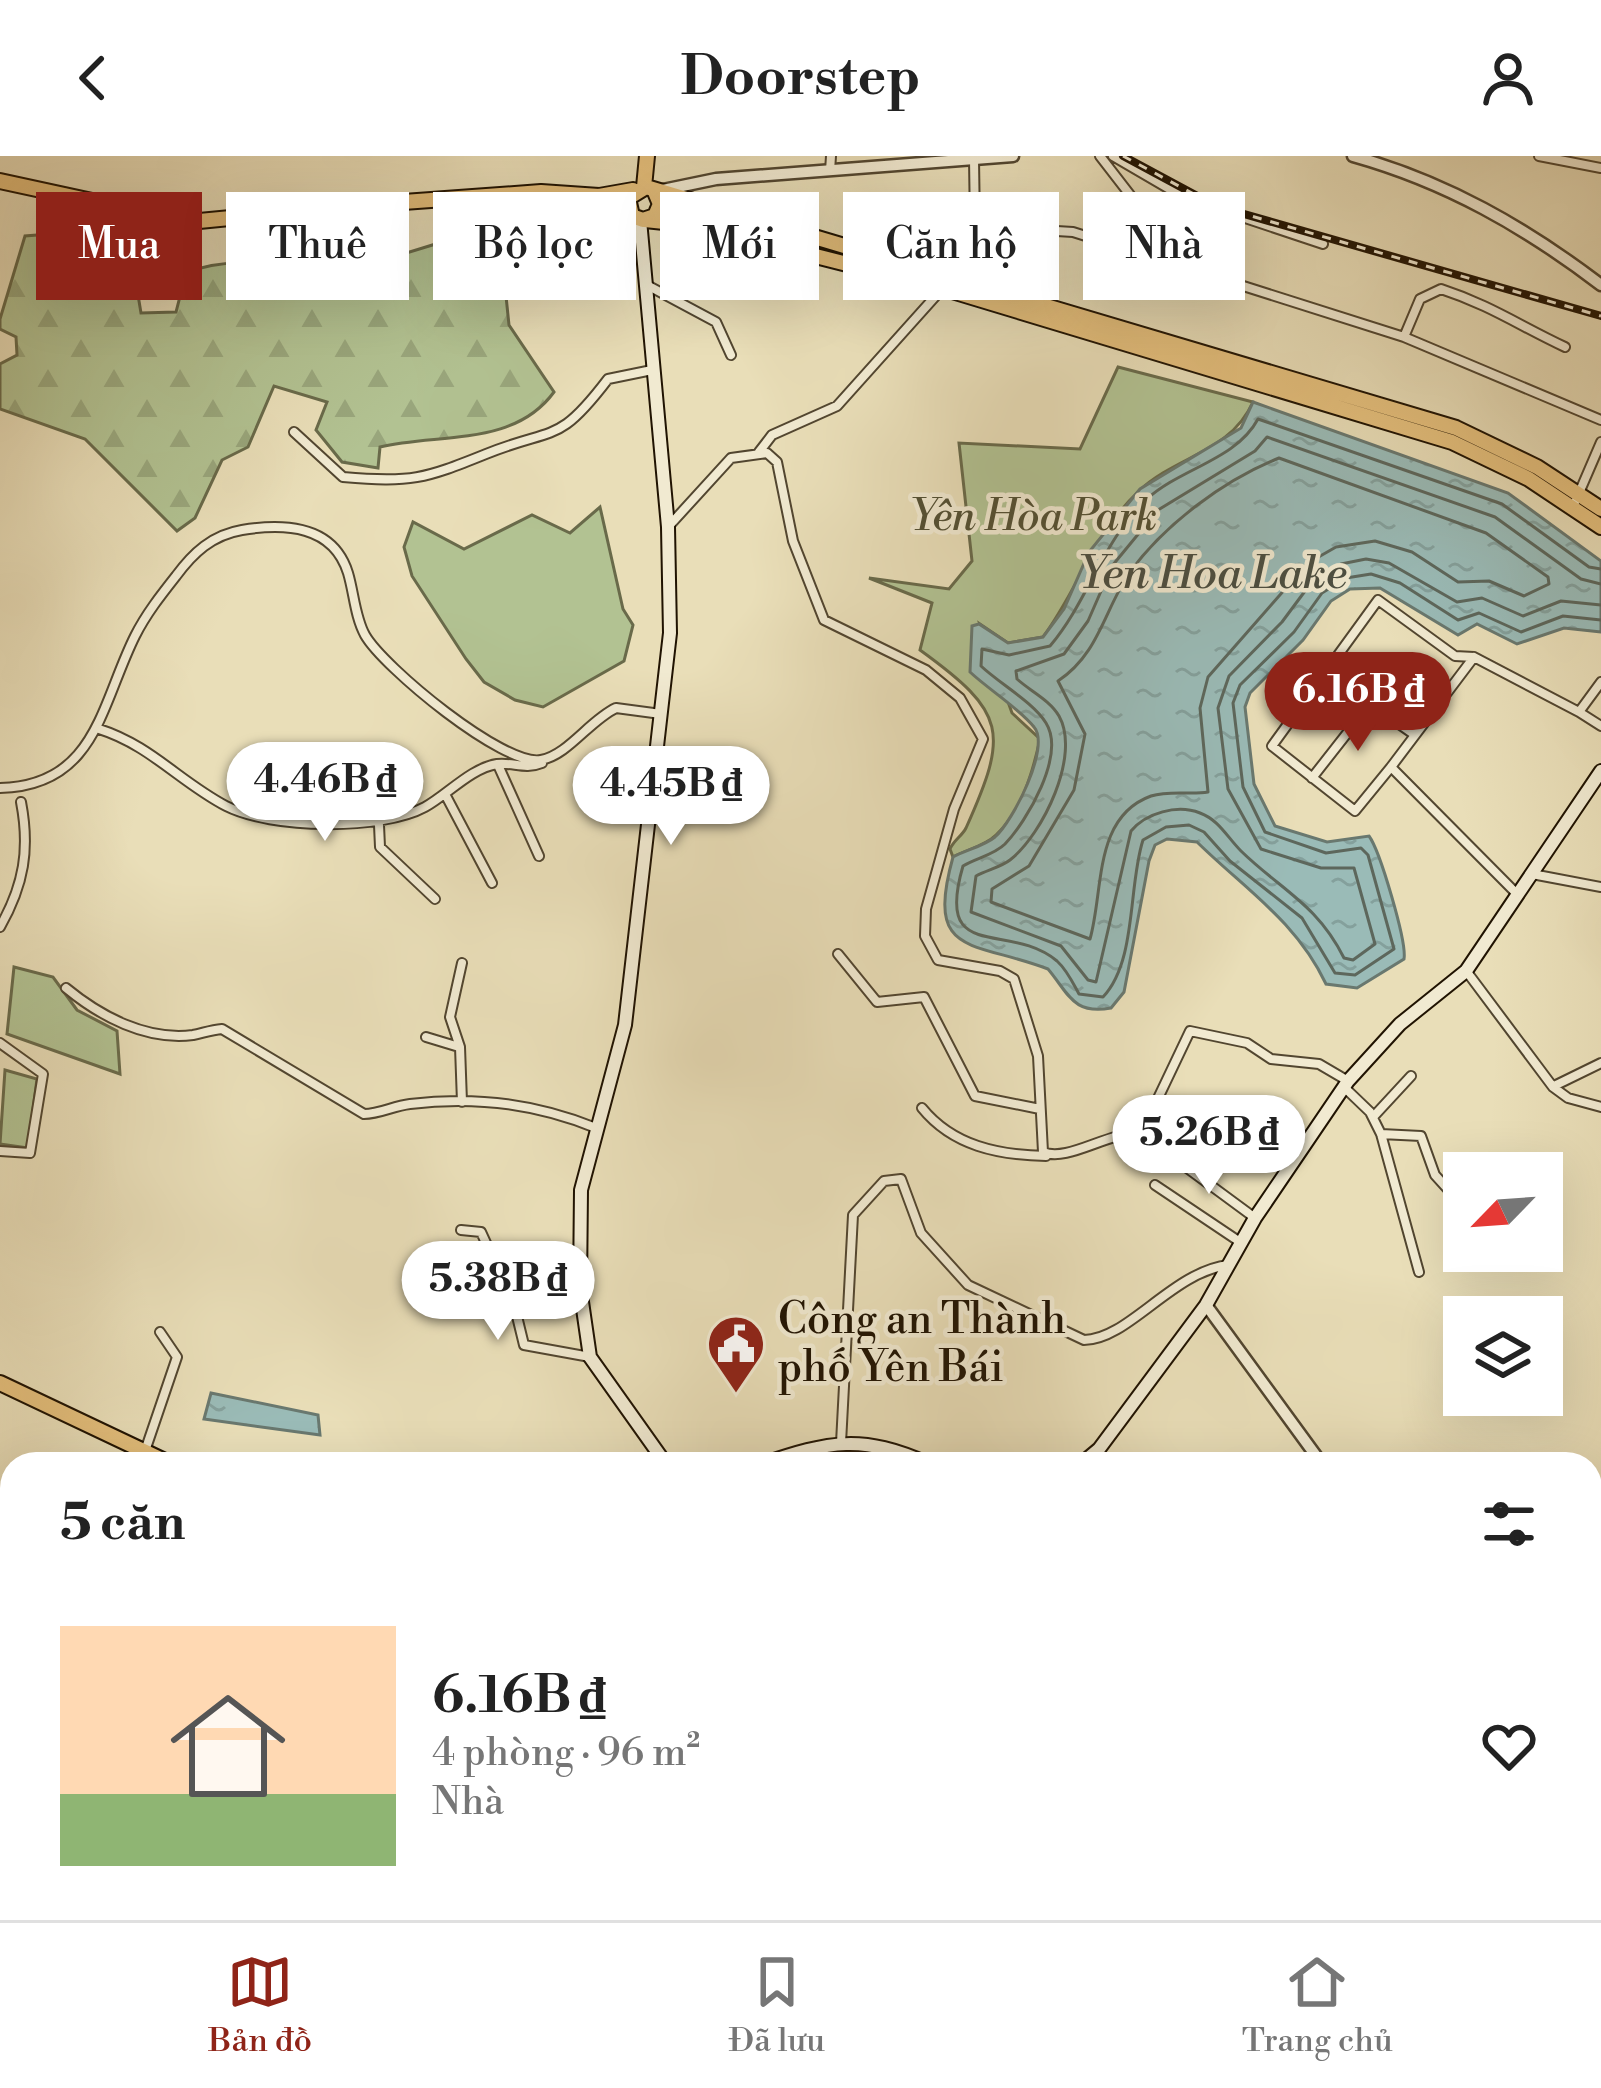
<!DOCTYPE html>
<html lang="vi">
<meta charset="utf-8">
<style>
body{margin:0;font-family:"Libre Bodoni",serif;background:#f2f2f2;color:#222;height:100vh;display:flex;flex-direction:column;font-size:45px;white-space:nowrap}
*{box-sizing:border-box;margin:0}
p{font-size:39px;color:#767676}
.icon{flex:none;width:66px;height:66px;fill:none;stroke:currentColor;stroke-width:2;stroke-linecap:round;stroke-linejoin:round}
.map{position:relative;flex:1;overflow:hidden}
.details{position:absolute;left:0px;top:1296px;width:1602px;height:468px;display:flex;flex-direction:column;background:#fff;border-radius:36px 36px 0 0;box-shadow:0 12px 48px #0002}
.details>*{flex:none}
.guide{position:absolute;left:36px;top:36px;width:1530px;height:108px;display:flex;gap:24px}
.needle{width:78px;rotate:245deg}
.fabs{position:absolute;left:1443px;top:996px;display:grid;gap:24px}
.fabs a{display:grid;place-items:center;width:120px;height:120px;border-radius:0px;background:#fff;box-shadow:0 12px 48px #0002;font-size:60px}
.price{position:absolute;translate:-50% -102px;padding:0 27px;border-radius:42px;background:#fff;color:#222;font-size:39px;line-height:78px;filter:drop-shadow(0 3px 6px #0008)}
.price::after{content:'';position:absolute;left:50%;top:72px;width:36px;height:27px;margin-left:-18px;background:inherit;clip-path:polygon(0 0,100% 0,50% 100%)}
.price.selected{background:#8f2418;color:#fff}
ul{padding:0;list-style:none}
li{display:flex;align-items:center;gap:36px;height:300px;padding:0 60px}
li span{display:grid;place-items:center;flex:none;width:336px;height:240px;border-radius:0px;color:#555}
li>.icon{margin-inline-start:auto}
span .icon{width:144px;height:144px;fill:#fffc;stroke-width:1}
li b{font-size:51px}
h2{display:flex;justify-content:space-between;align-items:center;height:144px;padding:0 60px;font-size:51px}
.chip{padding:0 42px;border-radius:0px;background:#fff;box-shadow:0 12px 48px #0002;font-size:42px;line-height:108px}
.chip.selected{background:#8f2418;color:#fff}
header{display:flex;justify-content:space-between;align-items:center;height:156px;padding:0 60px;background:#fff;font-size:54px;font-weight:700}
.tabs{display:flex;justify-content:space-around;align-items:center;height:168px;border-top:3px solid #e0e0e0;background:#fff;font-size:33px;color:#767676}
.tabs a{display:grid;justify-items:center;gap:6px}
.tabs .selected{color:#8f2418}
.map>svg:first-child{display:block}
.green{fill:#b2c292;stroke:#696a4a;stroke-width:3}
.forest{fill:url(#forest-firs);stroke:#696a4a;stroke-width:3}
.water{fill:url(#water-ripples);stroke:#69786f;stroke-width:3}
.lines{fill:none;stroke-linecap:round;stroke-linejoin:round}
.shore{stroke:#5d675c;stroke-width:3}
.minor-casing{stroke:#524630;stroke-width:12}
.tertiary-casing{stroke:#524630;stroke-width:15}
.secondary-casing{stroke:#201302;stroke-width:16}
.primary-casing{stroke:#201302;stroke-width:18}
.minor{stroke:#f1ead1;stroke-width:8}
.tertiary{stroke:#f1ead1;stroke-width:10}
.secondary{stroke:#f1ead1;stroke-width:12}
.primary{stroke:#e4bf7c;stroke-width:14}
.rail-casing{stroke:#201302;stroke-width:8}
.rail{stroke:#f1ead1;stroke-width:3;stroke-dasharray:9;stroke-linecap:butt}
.labels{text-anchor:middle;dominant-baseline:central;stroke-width:9;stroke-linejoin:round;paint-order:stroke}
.park-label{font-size:42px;font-style:italic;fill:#535034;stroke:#f1ead1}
.poi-label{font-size:42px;fill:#201302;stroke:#f1ead1;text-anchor:start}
.water-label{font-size:45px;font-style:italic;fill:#4b4e41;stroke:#f1ead1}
</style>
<header><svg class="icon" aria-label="back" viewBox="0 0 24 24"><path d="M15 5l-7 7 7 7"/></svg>Doorstep<svg class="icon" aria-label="person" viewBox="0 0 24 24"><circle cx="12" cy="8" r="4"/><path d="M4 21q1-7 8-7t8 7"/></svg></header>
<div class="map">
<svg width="1601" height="1764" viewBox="0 0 1601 1764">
<defs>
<pattern id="forest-firs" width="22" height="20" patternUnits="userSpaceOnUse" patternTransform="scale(3)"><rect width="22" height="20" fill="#b2c292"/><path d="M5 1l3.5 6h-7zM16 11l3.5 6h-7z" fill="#99a67c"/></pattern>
<pattern id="water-ripples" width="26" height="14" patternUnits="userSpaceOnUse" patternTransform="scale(3)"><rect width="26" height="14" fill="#9abbb7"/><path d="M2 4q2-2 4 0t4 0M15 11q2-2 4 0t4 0" fill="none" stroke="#84a09c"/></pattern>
</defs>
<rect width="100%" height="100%" fill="#e9deb8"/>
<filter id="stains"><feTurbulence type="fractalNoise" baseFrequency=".00167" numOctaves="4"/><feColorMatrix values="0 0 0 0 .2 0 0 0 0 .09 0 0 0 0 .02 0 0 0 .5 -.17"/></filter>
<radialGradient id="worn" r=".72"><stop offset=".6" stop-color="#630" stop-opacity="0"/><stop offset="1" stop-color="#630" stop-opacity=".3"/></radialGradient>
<path class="green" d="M1118,211L1253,246C1230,297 1177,299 1139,335C1094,377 1078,434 1043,481L1008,487L980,468L1012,557L1040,583C1033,615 1022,655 996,679C985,690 966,694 953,701L950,693C954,684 962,680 966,672C1009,576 1007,557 920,494L932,447L869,422L949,433L972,405L959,287L1080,293Z
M600,351L623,453L633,469L624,505L543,551L515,544L484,526L466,503L412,420L404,391L413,366L464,393L532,359L570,377Z
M14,811L53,821L77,854L117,875L120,918L7,878Z
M5,914L37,923L28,992L0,988Z"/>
<path class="forest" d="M50,78L134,115L141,157L176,156L186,117C242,94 296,117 352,124L362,102H390L439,87L464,102L481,99L492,115L504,121L509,169L554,236C514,291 439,277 380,291L378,312L342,306L316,274L327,246L274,230L248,291L222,304L195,362L177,375L85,283L0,253V208L17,199L16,181L0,173V163L25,80Z"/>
<path class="water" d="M1253,246L1508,337L1601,405V476L1564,472L1517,488L1477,468L1458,479L1380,432L1350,433L1331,445L1303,484L1250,537L1245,551L1254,628L1275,670L1327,686L1369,680C1380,695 1407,786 1404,803L1357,832L1326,828C1296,765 1246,734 1197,686L1167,683L1155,689L1149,705L1124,836L1111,852C1073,859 1069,838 1048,813C972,784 925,802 953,701C966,694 984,690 995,681C1013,665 1051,591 1034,571C1020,553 988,533 970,516L972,470L979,468L1008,487L1043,481L1064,453L1089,396L1140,333L1241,272Z
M211,1237L318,1259L320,1279L204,1263Z
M1309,1752H1350L1342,1764H1289Z"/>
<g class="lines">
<path class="shore" d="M1279,302L1486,377L1548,421L1549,428L1524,440L1489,425L1458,426L1412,396L1375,385L1336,391L1308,407L1208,521L1200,552L1208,636C1191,639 1170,634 1151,640C1093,661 1104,734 1090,783L991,746L992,733L1029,710L1074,634L1085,578L1058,525C1099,498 1104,454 1130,416C1165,368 1224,324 1279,302Z
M1601,413L1589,411L1502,348L1258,263C1236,304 1181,312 1147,343C1102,385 1089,444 1050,490L1009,499L982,493L981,510C1000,528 1033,546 1046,567C1066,599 1027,665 1005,688C994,699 976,702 963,710C934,809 1008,764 1057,805C1067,814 1073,827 1079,838L1103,841C1137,805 1128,730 1143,684L1166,671L1189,669L1204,676L1230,705L1302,762L1335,817L1355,819L1394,793L1368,699L1361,692L1326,697L1265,676L1243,631L1233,547L1240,529L1294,476L1322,437L1346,422L1371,418L1400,427L1458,464L1479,457L1521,476L1563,460L1601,464
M1601,428L1581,423L1495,361L1267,281L1255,295L1158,354L1112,410L1088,465L1064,498L1016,515L1017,523C1030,535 1050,544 1059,560C1081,599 1043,678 1010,704C1001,711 987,714 976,720L971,756L1061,790L1088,824L1096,826L1131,675C1146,657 1177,648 1200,657C1219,664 1227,681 1241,695C1281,734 1317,748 1344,802L1353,804L1375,788L1354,712H1321L1261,693L1228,633L1218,552L1229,520L1282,466L1311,427L1341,408L1366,403L1389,407L1457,446L1482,442L1523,460L1561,445L1601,449"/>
<g class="minor-casing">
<path id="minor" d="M1100,0L1185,110
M1113,0L1185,42L1323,88
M1539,0L1601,12
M830,15L831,0
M975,70L1073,76L1404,181L1601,264
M957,121L975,70L974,3
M645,128L716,166L731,199
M1404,181L1420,143L1441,133C1490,149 1520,170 1565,191
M294,276L343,321C411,327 424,323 486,298C555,270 557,290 608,223L652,214
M759,296L772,279L837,250L941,134
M1573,351L1601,286
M668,371L731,302L767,297L777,306L793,385L824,464L926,514L960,542L983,583L954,653L926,753L925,780L938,804L1000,815L1014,823L1038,900L1043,996C1068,1007 1110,974 1141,978L1255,1062
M1474,501L1391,611L1516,737
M1326,517L1415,579
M1579,556L1601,570
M99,573C150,589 180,626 226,650C271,673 381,675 425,651C447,639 471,612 497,608C513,606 525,614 542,607
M498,609L539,700
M1391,611L1355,655L1272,590L1378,444L1455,500L1474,501L1579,556L1601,526
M1312,622L1370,548
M0,632C96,630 101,548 135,480C146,458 161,439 176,420C193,397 212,379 242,374C285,367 333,369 348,417C354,437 355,461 365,479C383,511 504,611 541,604C568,599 590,564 616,552L661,558
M445,638L492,727
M379,669L380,691L435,743
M1532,718L1601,731
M0,771C24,729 30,693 21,646
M838,798L877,846L924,841L975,940L1040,953
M462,807L450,861L460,891L462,946
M1467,816L1553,931L1568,942L1601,951
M66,832C100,860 146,885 193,879C203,877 211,874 222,873L364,958C380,958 393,950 410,948C473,940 537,948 596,972
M426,881L459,891
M0,887L43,918L30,997L0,995
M1554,930L1601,907
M1345,932L1370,956L1381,978L1419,1116
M922,952C953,990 998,999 1046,1000
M1374,960L1411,920
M1141,978L1190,875L1247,887L1271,903L1319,908L1348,925
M1381,978L1421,980L1435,1019L1464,1051
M1155,1029L1240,1086
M461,1074L481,1076L514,1148L524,1189L590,1201
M841,1287L853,1059L884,1025L901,1023L921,1077L968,1129L1084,1184C1128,1184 1173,1115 1229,1109
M145,1295L177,1201L160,1176
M0,1534L12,1504
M0,1612L12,1616
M54,1752L56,1764
M521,1752L556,1764
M728,1752L738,1764
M1567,1752L1570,1764"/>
</g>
<g class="tertiary-casing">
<path id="tertiary" d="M1353,0C1446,26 1525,71 1601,129
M658,35L716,23L1013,0
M1206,1149L1322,1308
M1590,1530L1601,1532
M713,1764L725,1752"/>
</g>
<g class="secondary-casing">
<path id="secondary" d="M640,64L668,371L670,477L625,869L581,1034L580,1132L590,1201L666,1308
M762,1308C830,1285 862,1278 929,1308
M1081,1308L1099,1293L1206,1149L1255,1062L1348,925L1400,868L1466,815L1601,615"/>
</g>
<g class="primary-casing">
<path id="primary" d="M0,25L189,66L376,48L541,36L599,40L633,34
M644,31L647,0
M655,36L660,48L655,60L643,64L632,60L628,42L646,31L1456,272L1537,311L1601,353
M645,64L693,69L942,132L1452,286L1529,323L1601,371
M0,1227L171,1308
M914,1752L931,1764"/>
</g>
<use href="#minor" class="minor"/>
<use href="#tertiary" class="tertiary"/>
<use href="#secondary" class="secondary"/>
<use href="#primary" class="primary"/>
<g class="rail-casing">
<path id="rail" d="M1123,0L1216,50L1601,160"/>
</g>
<use href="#rail" class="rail"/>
</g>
<defs>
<g id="civic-pin" transform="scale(3)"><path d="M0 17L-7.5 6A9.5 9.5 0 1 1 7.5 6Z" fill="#8f2418" stroke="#f1ead1"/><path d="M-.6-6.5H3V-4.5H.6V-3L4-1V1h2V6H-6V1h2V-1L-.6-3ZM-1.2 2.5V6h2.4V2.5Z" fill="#fff"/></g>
</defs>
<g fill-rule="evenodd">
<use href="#civic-pin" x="736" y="1188"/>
</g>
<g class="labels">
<g class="park-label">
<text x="1034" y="361">Yên Hòa Park</text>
</g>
<g class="poi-label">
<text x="778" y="1164">Công an Thành<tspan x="778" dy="48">phố Yên Bái</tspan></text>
</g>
<g class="water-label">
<text x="1213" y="418">Yen Hoa Lake</text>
</g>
</g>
<rect width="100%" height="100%" filter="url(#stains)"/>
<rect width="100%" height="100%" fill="url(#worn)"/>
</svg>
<div class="fabs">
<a><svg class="needle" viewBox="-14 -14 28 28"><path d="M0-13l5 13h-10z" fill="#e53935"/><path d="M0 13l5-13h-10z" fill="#767676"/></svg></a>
<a><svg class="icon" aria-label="layers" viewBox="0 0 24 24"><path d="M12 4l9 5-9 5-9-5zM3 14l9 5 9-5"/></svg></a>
</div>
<b class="price selected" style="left:1358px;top:598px">6.16B ₫</b>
<b class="price" style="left:325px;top:688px">4.46B ₫</b>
<b class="price" style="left:671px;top:692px">4.45B ₫</b>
<b class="price" style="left:1209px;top:1041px">5.26B ₫</b>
<b class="price" style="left:498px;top:1187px">5.38B ₫</b>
<div class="guide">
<a class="chip selected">Mua</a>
<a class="chip">Thuê</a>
<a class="chip">Bộ lọc</a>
<a class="chip">Mới</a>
<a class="chip">Căn hộ</a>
<a class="chip">Nhà</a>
</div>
<section class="details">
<h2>5 căn<svg class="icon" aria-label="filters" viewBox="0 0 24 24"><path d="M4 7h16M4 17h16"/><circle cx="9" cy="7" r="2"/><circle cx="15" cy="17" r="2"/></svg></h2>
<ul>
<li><span style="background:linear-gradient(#ffd9b3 70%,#8fb573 0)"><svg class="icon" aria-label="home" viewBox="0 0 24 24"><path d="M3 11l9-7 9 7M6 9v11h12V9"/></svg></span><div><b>6.16B ₫</b><p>4 phòng · 96 m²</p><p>Nhà</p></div><svg class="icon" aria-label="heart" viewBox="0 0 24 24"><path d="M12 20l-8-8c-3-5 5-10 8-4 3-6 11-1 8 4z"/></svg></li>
</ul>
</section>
</div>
<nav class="tabs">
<a class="selected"><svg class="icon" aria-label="map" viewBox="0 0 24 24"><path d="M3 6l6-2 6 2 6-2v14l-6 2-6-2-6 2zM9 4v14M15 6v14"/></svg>Bản đồ</a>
<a><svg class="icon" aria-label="saved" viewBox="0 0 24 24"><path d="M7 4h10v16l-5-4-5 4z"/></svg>Đã lưu</a>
<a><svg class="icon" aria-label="home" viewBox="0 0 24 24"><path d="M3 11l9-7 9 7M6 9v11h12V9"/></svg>Trang chủ</a>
</nav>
